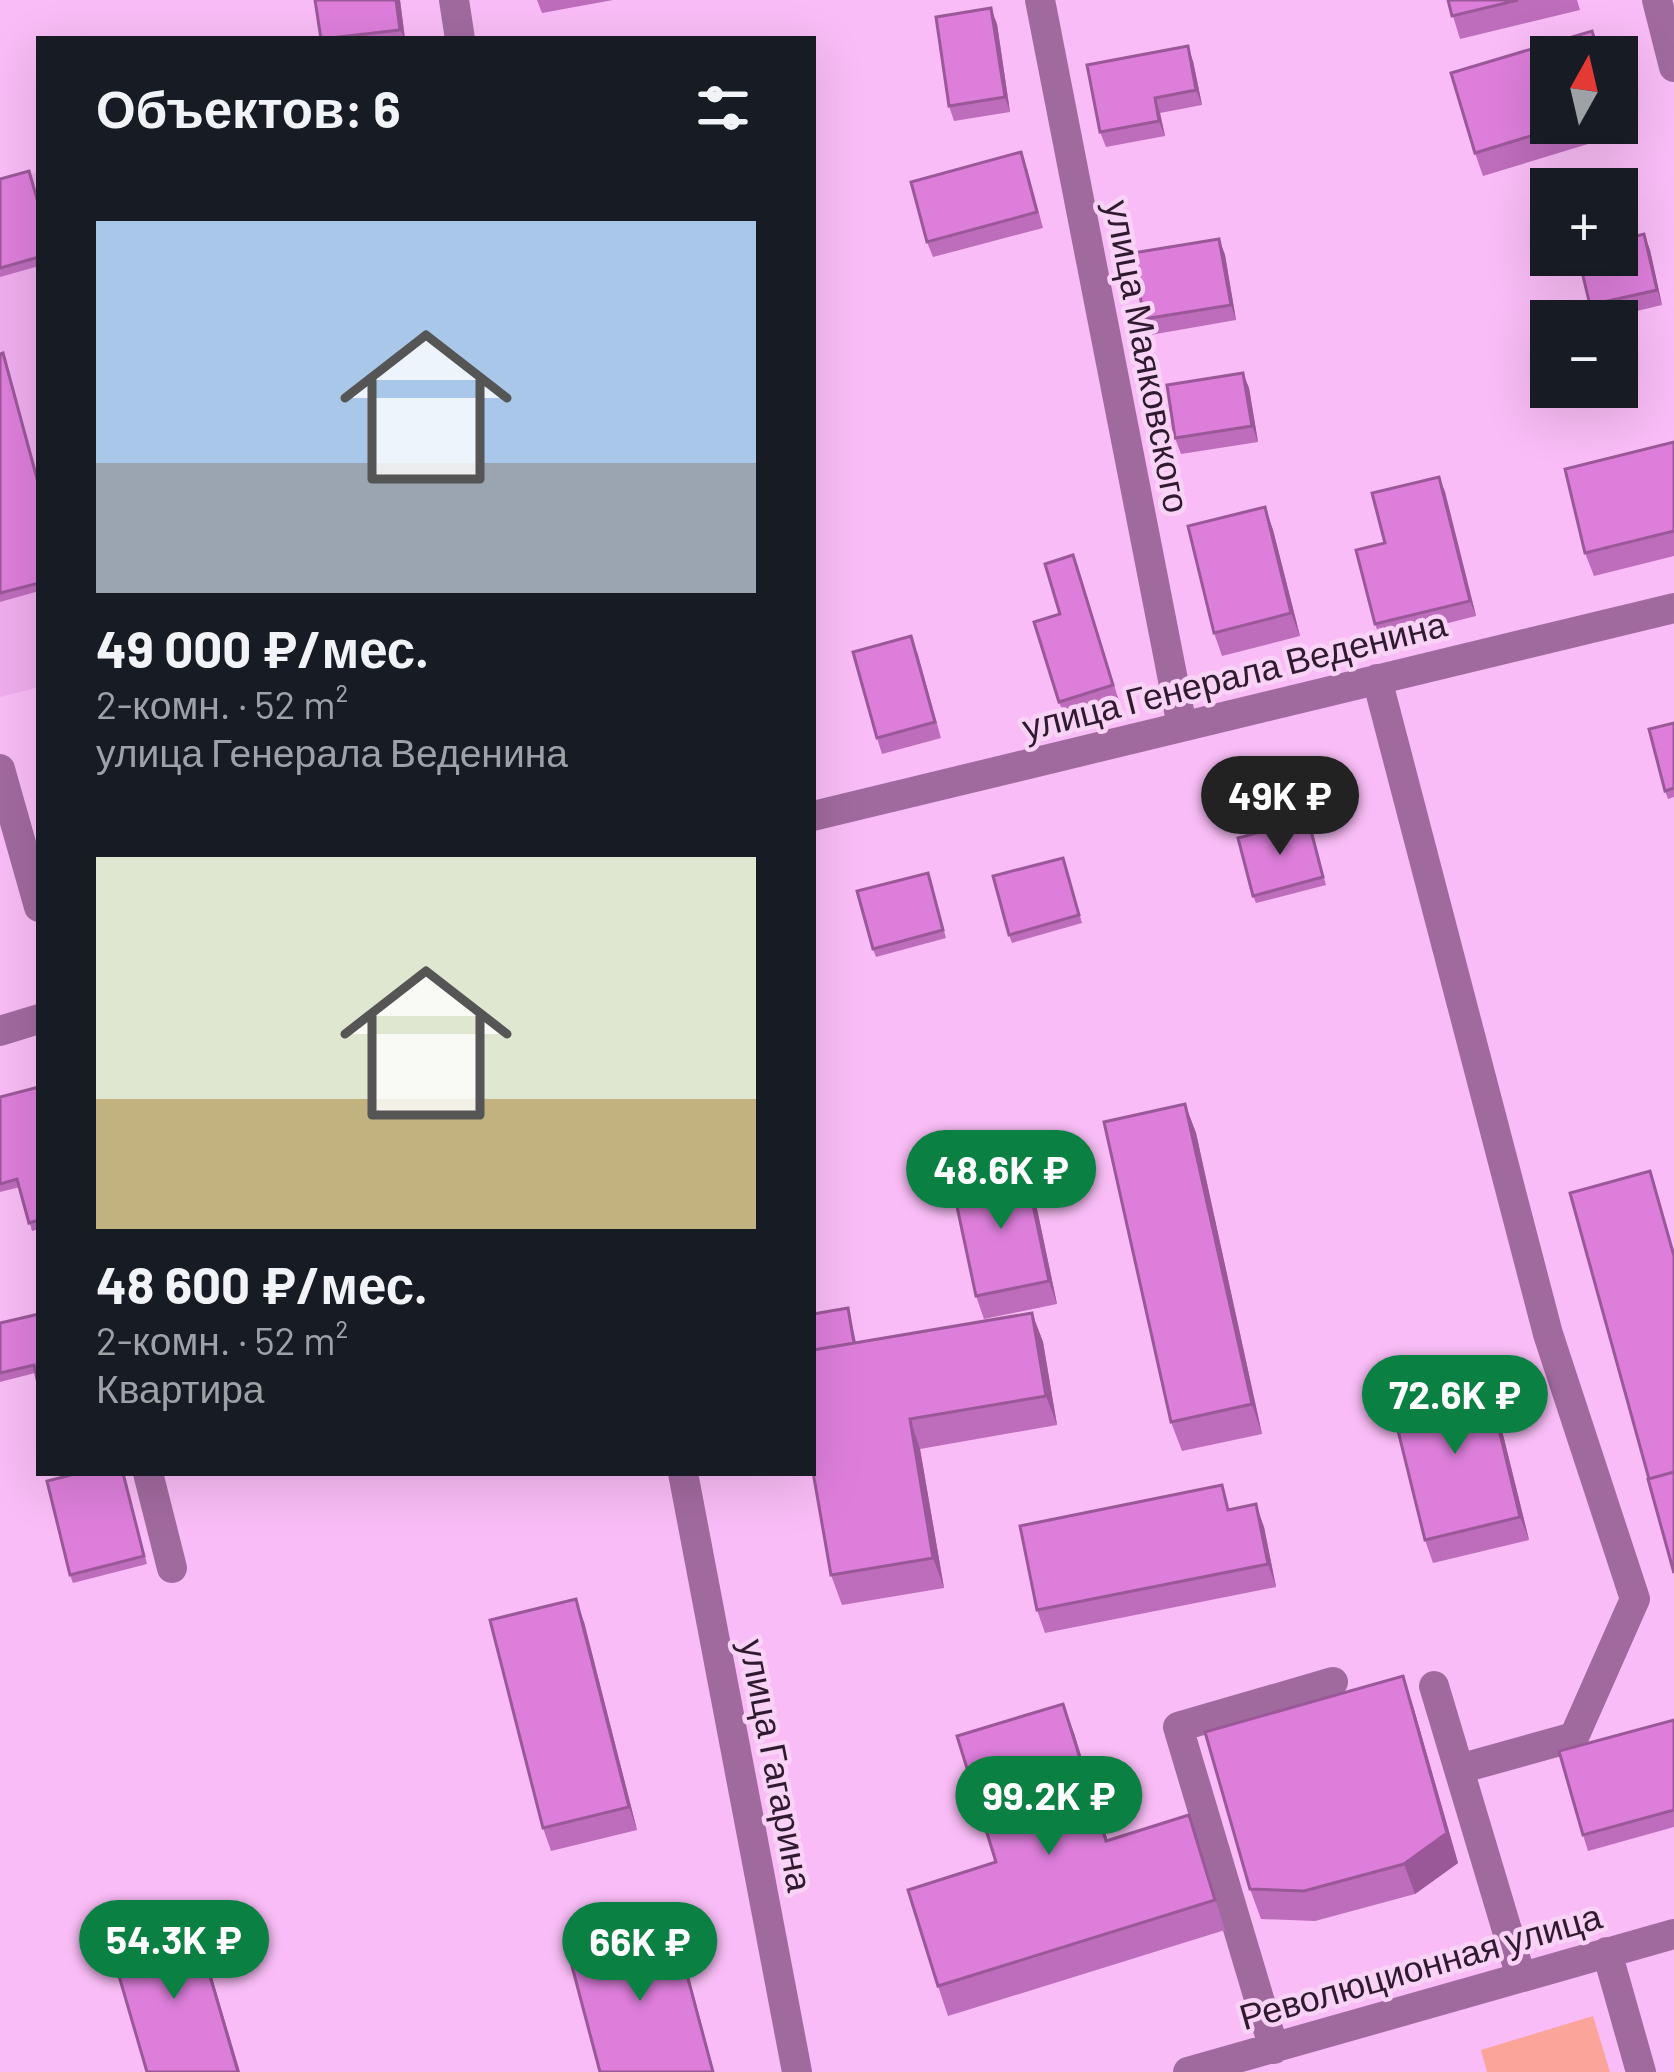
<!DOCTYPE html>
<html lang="ru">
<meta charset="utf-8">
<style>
body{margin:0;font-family:Barlow,sans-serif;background:#20242c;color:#f1f3f6;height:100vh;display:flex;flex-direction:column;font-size:45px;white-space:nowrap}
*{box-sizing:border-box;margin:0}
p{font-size:39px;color:#9ea1a6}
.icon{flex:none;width:66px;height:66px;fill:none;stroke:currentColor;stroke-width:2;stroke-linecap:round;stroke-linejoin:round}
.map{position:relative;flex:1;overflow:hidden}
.details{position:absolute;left:36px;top:36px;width:780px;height:1440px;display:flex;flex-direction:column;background:#171b24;border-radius:0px;box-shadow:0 12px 48px #0002}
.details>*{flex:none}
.needle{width:78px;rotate:8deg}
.controls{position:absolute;left:1530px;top:36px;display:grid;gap:24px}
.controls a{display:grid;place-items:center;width:108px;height:108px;border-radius:0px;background:#171b24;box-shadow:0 12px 48px #0002;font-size:60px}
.price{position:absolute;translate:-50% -102px;padding:0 27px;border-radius:42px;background:#0b8043;color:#fff;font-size:39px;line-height:78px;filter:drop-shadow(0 3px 6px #0008)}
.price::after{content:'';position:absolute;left:50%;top:72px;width:36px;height:27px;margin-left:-18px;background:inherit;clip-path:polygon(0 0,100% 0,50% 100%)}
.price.on{background:#222;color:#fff}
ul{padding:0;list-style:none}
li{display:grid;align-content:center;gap:24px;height:636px;padding:0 60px}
li span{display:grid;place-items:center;height:372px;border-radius:0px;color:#555}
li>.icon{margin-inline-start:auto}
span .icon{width:216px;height:216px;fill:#fffc;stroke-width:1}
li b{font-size:51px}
h2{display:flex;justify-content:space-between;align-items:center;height:144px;padding:0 60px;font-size:51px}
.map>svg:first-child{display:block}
.built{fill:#efaded}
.green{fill:#fba59a}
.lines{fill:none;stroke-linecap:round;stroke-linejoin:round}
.minor{stroke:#a16a9f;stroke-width:30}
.wall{fill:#be6cbc}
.shaded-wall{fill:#9b5899}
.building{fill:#dd7edb;stroke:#9b5899;stroke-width:3}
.labels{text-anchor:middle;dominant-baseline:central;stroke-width:9;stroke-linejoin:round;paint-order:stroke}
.street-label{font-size:36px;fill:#301a30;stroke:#f8d3f6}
</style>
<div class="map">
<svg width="1674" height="2072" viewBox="0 0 1674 2072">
<rect width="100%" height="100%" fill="#f9bcf6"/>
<path class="built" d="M39,172V687L0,697V183Z"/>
<path class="green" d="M1593,2016L1610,2072H1487L1481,2050Z"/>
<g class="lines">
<path class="minor" d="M454,0L460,39
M1040,0L1182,726
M1657,0L1674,67
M1377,679L1548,1334L1635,1599L1574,1737L1459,1769
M0,769L39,907
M813,816L1674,608
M0,1031L39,1019
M148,1473L172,1568
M683,1473L797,2072
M1434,1686L1521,1977
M1607,1952L1641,2072
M1274,2049L1178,1727L1333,1682
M1188,2072L1674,1934"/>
</g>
<path class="wall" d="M315,0H400L405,39H321Z
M537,0H613L542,13Z
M1448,0H1577L1580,10L1460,39Z
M997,24L1010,112L954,121L949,106Z
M1193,61L1202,105L1160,113L1165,136L1106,147L1100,132Z
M1617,110L1624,133L1483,176L1475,153L1551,123H1617Z
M1027,168L1043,228L933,257L927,242Z
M0,179L39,204V266L0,277Z
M1644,234L1650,250L1662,305L1595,321L1590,305Z
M1219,239L1225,255L1236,320L1150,335L1144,319Z
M0,354L39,483V591L0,602Z
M1243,373L1249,388L1258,442L1181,454L1175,438Z
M1674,442V556L1594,576L1585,553Z
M1439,477L1445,492L1476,616L1381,640L1375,624L1385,543Z
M1265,507L1273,530L1300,636L1222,656L1214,633Z
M1079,571L1119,701L1065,717L1059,702L1060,614Z
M917,651L941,738L882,754L877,738Z
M1674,723V797L1668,799L1665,791Z
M1308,819L1326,885L1256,903L1253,896Z
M1063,858L1082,923L1012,943L1009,935Z
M931,881L946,938L876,957L873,949Z
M39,1087V1229L32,1231L20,1187L0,1192V1097Z
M1185,1104L1196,1133L1262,1434L1182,1451L1171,1422Z
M1033,1190L1057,1304L984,1319L976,1296Z
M848,1308L856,1342L1032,1313L1043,1342L1057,1425L920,1449L944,1588L842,1605L831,1575Z
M39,1314L35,1373L0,1382V1323Z
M1486,1375L1494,1398L1529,1540L1433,1563L1425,1540Z
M123,1473L147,1564L73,1583L70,1575Z
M1231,1509L1264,1527L1276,1587L1045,1633L1037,1610Z
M584,1622L637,1830L551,1851L543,1828Z
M1403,1676L1413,1706L1458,1863L1415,1894L1315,1921L1261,1919L1250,1889Z
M1063,1704L1108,1841L1189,1815L1225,1930L948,2016L938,1986L996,1862Z
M1674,1720V1827L1588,1851L1583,1835Z"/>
<path class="shaded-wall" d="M396,0H400L405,39L400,30Z
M991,8L997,24L1010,112L1005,97Z
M1188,46L1193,61L1202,105L1196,90Z
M1155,98L1160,113L1165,136L1159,121Z
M1644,234L1650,250L1662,305L1657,290Z
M1219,239L1225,255L1236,320L1231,305Z
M1243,373L1249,388L1258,442L1252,426Z
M1439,477L1445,492L1476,616L1470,601Z
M1265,507L1273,530L1300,636L1291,613Z
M1185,1104L1196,1133L1262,1434L1252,1404Z
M1025,1167L1033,1190L1057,1304L1049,1281Z
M1032,1313L1043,1342L1057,1425L1046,1396Z
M1486,1375L1494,1398L1529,1540L1520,1517Z
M910,1419L920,1449L944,1588L933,1558Z
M1256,1504L1264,1527L1276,1587L1268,1564Z
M576,1599L584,1622L637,1830L629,1807Z
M1403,1676L1413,1706L1458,1863L1415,1894L1404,1864Z
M1063,1704L1074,1733L1117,1871L1106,1841Z
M194,1921L202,1944L240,2072H238Z
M673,1923L679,1939L714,2072H713Z"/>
<path class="building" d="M315,0H396L400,30L321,39Z
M1448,0H1518L1452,16Z
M991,8L1005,97L949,106L936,17Z
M1592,31L1600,57H1551V123H1573L1475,153L1451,73Z
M1188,46L1196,90L1155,98L1159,121L1100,132L1087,65Z
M1021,152L1037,212L927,242L911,182Z
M29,171L39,206V257L0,268V179Z
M1644,234L1657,290L1590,305L1578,255H1617V241Z
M1219,239L1231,305L1144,319L1133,253Z
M3,353L39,486V583L0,593V354Z
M1243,373L1252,426L1175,438L1167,385Z
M1674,442V531L1585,553L1565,469Z
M1439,477L1470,601L1375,624L1356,550L1385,543L1372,493Z
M1265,507L1291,613L1214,633L1188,526Z
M1073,555L1113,685L1059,702L1034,622L1060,614L1045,564Z
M911,636L935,722L877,738L853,652Z
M1674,723V788L1665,791L1649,729Z
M1308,819L1323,877L1253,896L1238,838Z
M1063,858L1079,915L1009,935L993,876Z
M928,873L943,930L873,949L857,891Z
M39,1087V1220L29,1223L17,1179L0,1184V1097Z
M1185,1104L1252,1404L1171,1422L1104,1122Z
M1025,1167L1049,1281L976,1296L952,1183Z
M1650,1171L1674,1256V1472L1649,1479L1570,1193Z
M848,1308L854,1343L813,1350V1314Z
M1032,1313L1046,1396L910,1419L933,1558L831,1575L813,1472V1350Z
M39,1314V1388L34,1365L0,1373V1323Z
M1486,1375L1520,1517L1425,1540L1390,1398Z
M1674,1472V1573L1648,1479Z
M79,1473H123L144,1556L70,1575L47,1481Z
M1222,1485L1228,1510L1256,1504L1268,1564L1037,1610L1020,1526Z
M576,1599L629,1807L543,1828L490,1620Z
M1403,1676L1447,1833L1404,1864L1304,1891L1250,1889L1205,1732Z
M1063,1704L1106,1841L1189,1815L1215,1900L938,1986L908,1890L996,1862L957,1736Z
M1674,1720V1810L1583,1835L1559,1751Z
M194,1921L238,2072H147L110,1945Z
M673,1923L713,2072H600L568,1951Z"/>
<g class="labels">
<g class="street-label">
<text transform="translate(1149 356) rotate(79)">улица Маяковского</text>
<text transform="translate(1234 674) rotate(-14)">улица Генерала Веденина</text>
<text transform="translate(778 1765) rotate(79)">улица Гагарина</text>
<text transform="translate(1420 1965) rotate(-16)">Революционная улица</text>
</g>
</g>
</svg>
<div class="controls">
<a><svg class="needle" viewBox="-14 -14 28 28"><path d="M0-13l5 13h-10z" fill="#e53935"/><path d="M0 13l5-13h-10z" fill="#9ea1a6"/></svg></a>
<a>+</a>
<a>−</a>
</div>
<b class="price on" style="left:1280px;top:858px">49K ₽</b>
<b class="price" style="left:1001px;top:1232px">48.6K ₽</b>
<b class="price" style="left:1455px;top:1457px">72.6K ₽</b>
<b class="price" style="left:1049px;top:1858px">99.2K ₽</b>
<b class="price" style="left:174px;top:2002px">54.3K ₽</b>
<b class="price" style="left:640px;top:2004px">66K ₽</b>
<section class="details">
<h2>Объектов: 6<svg class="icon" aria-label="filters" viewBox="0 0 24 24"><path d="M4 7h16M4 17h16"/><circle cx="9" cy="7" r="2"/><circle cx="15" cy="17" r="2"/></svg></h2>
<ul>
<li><span style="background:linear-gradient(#a9c7e8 65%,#9aa5b1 0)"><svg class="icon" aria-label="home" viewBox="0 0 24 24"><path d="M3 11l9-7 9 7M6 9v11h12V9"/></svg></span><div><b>49 000 ₽/мес.</b><p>2-комн. · 52 m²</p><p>улица Генерала Веденина</p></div></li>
<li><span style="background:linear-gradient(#dfe7d0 65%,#c2b280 0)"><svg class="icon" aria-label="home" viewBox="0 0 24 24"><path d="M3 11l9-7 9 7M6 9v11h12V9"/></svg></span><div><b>48 600 ₽/мес.</b><p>2-комн. · 52 m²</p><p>Квартира</p></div></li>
</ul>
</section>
</div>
